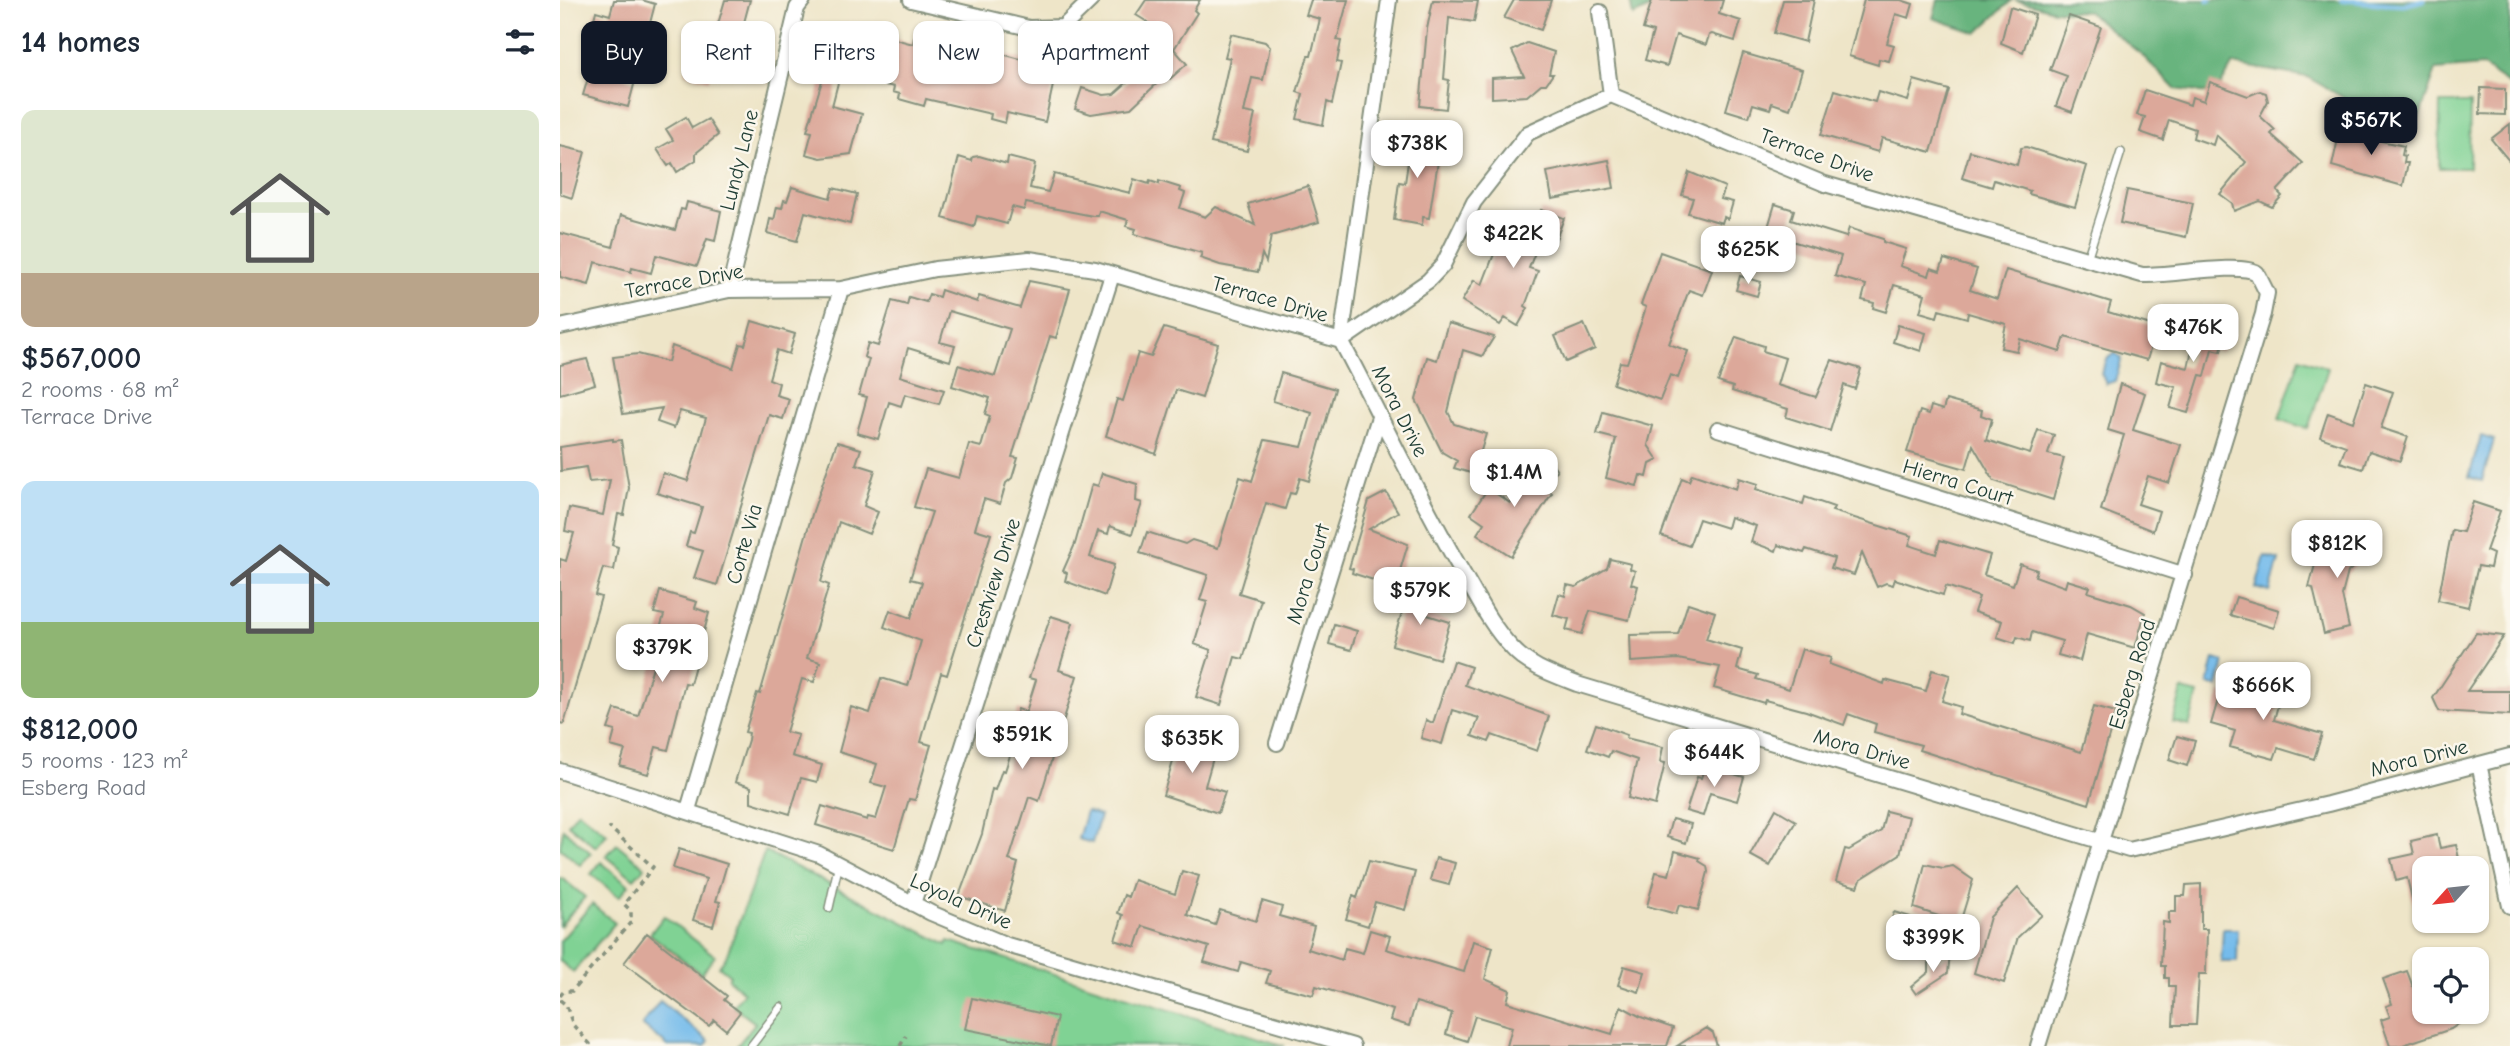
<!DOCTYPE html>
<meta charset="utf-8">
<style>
body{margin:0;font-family:"Comic Neue",sans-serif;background:#f2f2f3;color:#1f2937;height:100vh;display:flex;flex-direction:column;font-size:26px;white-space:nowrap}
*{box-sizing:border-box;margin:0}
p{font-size:23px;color:#747a83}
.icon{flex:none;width:38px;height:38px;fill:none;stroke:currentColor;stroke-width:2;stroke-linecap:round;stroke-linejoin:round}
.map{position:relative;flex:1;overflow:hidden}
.sheet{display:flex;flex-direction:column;background:#fff;width:560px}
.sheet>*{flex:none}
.hud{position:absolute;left:21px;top:21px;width:665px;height:63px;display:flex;gap:14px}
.needle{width:46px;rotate:243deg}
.fabs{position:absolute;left:1852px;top:856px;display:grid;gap:14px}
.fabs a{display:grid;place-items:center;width:77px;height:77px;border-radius:14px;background:#fff;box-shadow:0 2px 5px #0004;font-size:35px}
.price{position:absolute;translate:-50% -60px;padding:0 16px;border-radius:14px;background:#fff;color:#222;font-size:23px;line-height:46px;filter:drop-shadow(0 2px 4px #0008)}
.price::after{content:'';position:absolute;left:50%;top:42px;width:21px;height:16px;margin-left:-10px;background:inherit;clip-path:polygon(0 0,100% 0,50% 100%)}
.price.selected{background:#111827;color:#fff}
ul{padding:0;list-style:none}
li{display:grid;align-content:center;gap:14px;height:371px;padding:0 21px}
li span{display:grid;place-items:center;height:217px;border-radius:14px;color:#555}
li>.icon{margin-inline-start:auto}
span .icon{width:126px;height:126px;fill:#fffc;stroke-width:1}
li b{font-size:30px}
h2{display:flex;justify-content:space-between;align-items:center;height:84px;padding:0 21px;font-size:30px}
.tag{padding:0 24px;border-radius:14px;background:#fff;box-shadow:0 2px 5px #0004;font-size:24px;line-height:63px}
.tag.selected{background:#111827;color:#fff}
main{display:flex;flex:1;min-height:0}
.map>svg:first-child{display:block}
.green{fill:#80d294;stroke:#508864;stroke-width:2}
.forest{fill:#68b47e;stroke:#447859;stroke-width:2}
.water{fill:#74bbeb;stroke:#4a7c90;stroke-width:2}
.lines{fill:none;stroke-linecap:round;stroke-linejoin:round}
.stream{stroke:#74bbeb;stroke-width:5}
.building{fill:#dca89a}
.lane-casing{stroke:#86917e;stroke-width:10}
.street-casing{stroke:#86917e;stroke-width:18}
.path{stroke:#86917e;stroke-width:3.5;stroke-dasharray:5 5;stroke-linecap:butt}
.lane{stroke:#fff;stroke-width:7}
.street{stroke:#fff;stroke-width:14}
.labels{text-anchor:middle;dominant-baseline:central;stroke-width:5;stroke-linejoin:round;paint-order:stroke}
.street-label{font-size:21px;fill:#1f3d34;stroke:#fbf7ec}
</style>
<main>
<section class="sheet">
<h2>14 homes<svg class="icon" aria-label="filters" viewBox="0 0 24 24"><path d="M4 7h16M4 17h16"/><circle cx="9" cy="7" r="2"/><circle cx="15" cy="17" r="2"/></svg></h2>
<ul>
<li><span style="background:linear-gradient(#dfe7d0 75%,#b9a48a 0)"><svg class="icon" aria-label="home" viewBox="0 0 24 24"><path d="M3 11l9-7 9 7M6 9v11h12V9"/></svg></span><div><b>$567,000</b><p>2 rooms · 68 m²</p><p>Terrace Drive</p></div></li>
<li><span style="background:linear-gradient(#bfe0f5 65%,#8fb573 0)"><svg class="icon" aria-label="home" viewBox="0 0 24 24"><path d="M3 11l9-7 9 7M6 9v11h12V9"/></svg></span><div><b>$812,000</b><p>5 rooms · 123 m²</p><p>Esberg Road</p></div></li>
</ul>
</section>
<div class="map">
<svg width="1950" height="1046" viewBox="0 0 1950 1046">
<rect width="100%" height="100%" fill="#fbf7ec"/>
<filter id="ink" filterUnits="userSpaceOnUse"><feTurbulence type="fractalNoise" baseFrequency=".0143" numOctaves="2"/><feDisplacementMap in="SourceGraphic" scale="14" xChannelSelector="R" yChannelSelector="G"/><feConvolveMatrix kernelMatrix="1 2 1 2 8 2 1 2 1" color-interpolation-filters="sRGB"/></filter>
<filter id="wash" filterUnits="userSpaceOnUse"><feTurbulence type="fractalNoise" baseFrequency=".00686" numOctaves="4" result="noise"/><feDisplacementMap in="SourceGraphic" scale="28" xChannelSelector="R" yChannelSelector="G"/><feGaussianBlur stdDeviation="1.57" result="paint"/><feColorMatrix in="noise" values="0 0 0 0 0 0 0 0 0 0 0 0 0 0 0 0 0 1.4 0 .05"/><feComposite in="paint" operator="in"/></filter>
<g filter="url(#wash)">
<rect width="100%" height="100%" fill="#eee5c8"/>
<path class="green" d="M1880,103H1910L1909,168H1879Z
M1740,358L1768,368L1748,429L1719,419Z
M1622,690L1638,694L1629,726L1613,722Z
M18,811L47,834L36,847L8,824Z
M3,829L31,853L20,865L0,848Z
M57,844L85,867L74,879L46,856Z
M205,851L387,945L389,941L725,1046H177L195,1023L173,1006L184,992L168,979L170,975L159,966L166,957Z
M41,862L69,885L59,897L31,874Z
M2,878L25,897L0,926V879Z
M32,904L55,923L13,972L0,961V941Z
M104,916L155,956L141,974L90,934Z"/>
<path class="forest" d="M1070,0H1099L1096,5L1073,16Z
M1378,0H1452L1417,33L1373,18Z
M1455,0H1950V85L1922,66L1876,70L1857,124L1823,120L1747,77L1673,64L1656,94L1615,89L1582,55L1528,12L1494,10Z"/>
<path class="water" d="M1555,353L1562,358L1555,381L1546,384L1541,373L1548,358Z
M1921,436L1934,440L1922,481L1909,477Z
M1705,556L1719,560L1710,592L1696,588Z
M1654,659L1664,662L1658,687L1648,684Z
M526,811L540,816L532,843L518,839Z
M1663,929H1678L1677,962H1661Z
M100,1001L149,1041L145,1046H108L82,1025Z"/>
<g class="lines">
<path class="stream" d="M1649,0H1650
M1782,0L1843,5L1864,0"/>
</g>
<g id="blocks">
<path class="building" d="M54,0H82L95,4L84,46L31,31L36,11L50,15Z
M165,0H190L182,30L158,24Z
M586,0H640L634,10L637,13L614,49L627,64L610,79L606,75L571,108L531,114L515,109L522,88L544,95L554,94L584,67L578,61L607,34L576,15Z
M751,0H788L777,40L781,41L777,62L781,63L772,104L767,102L763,125L737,119L743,94L737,92L748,56H751L760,19L746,15Z
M873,0L918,1L914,22L889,18L884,79L889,80L886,109L860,106L867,29Z
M954,0H991L981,30L944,18Z
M1092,0H1163L1159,14L1181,21L1175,41L1152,34L1149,35L1146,45L1116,35L1107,66L1085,60L1093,32L1083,29Z
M1223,0H1254L1245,42L1214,33Z
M1304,0H1341L1353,4L1349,18L1336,14L1327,43L1334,45L1329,61L1319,59L1318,65L1289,56Z
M1450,7L1475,15L1463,52L1441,43Z
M1509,16L1541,27L1512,112L1496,106L1507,76L1490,70Z
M269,33L310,43L313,33L353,44L354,38H361L405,53L403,59L435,69L442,54L490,67L489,74L495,76L485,122L447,113L445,123L430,119L431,114L366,99L364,106L339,99L340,94L333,92L334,87L280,75L272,106L302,114L291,154L261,158L246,154L252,132L247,131L262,81L256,79Z
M671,34L705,42L710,47L703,80L692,78L684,112L695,114L687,151L651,143L670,58L665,57Z
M967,43L994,52L989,74H993L986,84H981L967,96L932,98V78L964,76L952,51Z
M133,45L156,52L149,80L125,73Z
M1183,53L1242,70L1230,109L1212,103L1210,109L1193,104L1189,117L1166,110Z
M31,68L75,81L68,107L23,95Z
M1354,80L1389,90L1371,152L1322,138L1318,152L1261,135L1275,90L1315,102L1318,92L1348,101Z
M1650,82L1688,96L1700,91L1706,93L1708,101L1700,116L1715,130L1711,134L1743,163L1717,191L1722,196L1712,207L1700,201L1674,211L1672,203L1660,194L1686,162L1656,135L1653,145L1633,138L1635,129L1609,120L1603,140L1580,132L1585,117L1577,115L1585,90L1630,105L1632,97L1644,101Z
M1921,88L1945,89V115L1920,114Z
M126,117L132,128L148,119L158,135L136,153V160L117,172L112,163L108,166L97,149L113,140L106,129Z
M1950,124V162L1931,139Z
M1805,128L1823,132L1821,141L1844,146L1842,155L1845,156L1844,163H1848L1843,186L1772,166L1778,139L1786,137L1788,131L1804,134Z
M848,131L872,135L869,153L879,155L869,218L863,217L862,225L834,220L839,182L845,183L849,155L844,154Z
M0,146L25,152L12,198L0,194Z
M1466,147L1527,166L1515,207L1469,194L1470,191L1434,180L1432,187L1402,178L1410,151L1457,165L1461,148Z
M419,156L447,164L448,157L475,164L470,188L488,192L494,174L570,193L574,179L589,184L590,181L599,184V181L621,188L620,191L625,193L620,208L645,217L656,207L695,225L688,204L748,186L759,222L711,236L706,262L702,254L698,272L660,265L640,258L642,253L574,234L576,229L566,226L568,220L539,211L538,216H533L466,203L464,210L452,207L447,224L417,216L414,227L383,218L399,157L412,161L413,157Z
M1049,160L1054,188L992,199L987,172Z
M1129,172L1165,187L1161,199L1173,202L1168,219L1164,217L1162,223L1128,213L1133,198L1122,195Z
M232,187L270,198L273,188L297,194L290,224L245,212L237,241L207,233L210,219L214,220L217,207L222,208L224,200L227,201Z
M1567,190L1633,203L1626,237L1560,223Z
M127,202L161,211L155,241L147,239L137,266L96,255L91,273L72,268L71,272L35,262L29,285L0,277V233L53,247L61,215L115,230L121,209L125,210Z
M1215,204L1234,210L1231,220L1286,237L1289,228L1323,239V242L1346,249L1340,266L1369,276L1371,268L1380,271L1384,259L1417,269L1410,290L1437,299L1446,270L1551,302L1548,312L1597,327L1587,360L1505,337L1500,352L1460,339L1457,351L1441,348L1446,324L1408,313L1407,318L1379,310L1377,317L1360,312L1365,294L1334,285L1326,312L1313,308L1314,303L1302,300L1306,285L1275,276L1281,256L1225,239L1219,260L1200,254Z
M981,210L1004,218L993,247L979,242L969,268L978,271L965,306L968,308L958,326L945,318L940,325L902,301L914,280L922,285L936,249L944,233L947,234L954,216L976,224Z
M1100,252L1152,270L1143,295L1129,290L1109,344L1128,351L1118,378L1110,375L1100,400L1053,384L1060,362L1067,363L1082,320L1086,307L1081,305Z
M1180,276L1201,282L1197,296L1176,290Z
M469,281L510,289L496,338L490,336L462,425L452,457L458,458L452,478L446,483L440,504L424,499L415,529L431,534L387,675L381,673L372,703L361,742L371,745L355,800L349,799L334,849L256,825L262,806L307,820L308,817L316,819L326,787L311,783L317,764L279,752L291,707L310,713L321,678L348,686L361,641L324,627L330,610L351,618L362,582L350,579L372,512L354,507L366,469L399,478L409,444L421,447L430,416L425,414L430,398L392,386L398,365L435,376L450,329L389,311L380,342L395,346L390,361L348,348L340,376L384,390L379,404L345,394L341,406L329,402L318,439L297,433L307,397L299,395L309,359L304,357L308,343L318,346L332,301L347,305L349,297L366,302L369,294L379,297L381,290L417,302L419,296L460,308Z
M1639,318L1667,326L1661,351L1652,349L1645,376L1640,375L1628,413L1610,408L1616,387L1596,382L1601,361L1628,368Z
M192,321L235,334L229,354L217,350L209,379L219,383L216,395L229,399L223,419L209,415L157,585L134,578L143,551L126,546L130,532L134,533L142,507L97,493L103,473L128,481L146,418L120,411L114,428L97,422L102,408L63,414L53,357L78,354L108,362L112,346L173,368L180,344L185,345Z
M888,323L934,337L922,356L903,350L888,412L894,424L926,434L914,474L894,468L897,461L882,452L856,400L867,357L877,360Z
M1024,324L1035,349L1006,362L995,336Z
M1338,325L1366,333L1361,351L1333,342Z
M604,328L658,344L642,398L616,390L596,454L546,436L557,399L563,401L578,353L591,357Z
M1176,337L1204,346L1203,351L1225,358L1217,385L1256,397L1272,360L1301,369L1295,389L1284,385L1270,431L1226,417L1228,409L1172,391L1173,387L1158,382Z
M27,359L35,384L0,394V365Z
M721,373L775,389L749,481L740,478L735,494L730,493L725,509L706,503L679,593L701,600L683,659L675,657L661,705L636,697L651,650L634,644L647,602L640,600L648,575L580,553L587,532L625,544L632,540L658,548L680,477L692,481L705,440L742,447L752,413L713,401Z
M1806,383L1833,392L1821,428L1848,437L1840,461L1809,451L1803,469L1780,462L1786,446L1760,437L1768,413L1793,422Z
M1560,384L1585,393L1573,430L1621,445L1609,483L1588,476L1578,504L1599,511L1593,531L1541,510L1564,435L1548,430Z
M1386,400L1422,410L1421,415L1432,419L1426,440L1470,454L1478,430L1494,435L1488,454L1504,458L1493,500L1434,481L1413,445L1406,469L1347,452L1360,411L1369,414L1371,406L1383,410Z
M1043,412L1093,426L1088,445L1098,460L1090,464L1087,477L1080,475L1077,486L1046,478L1056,439L1037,434Z
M53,439V441L61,440L69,488L64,515L58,514L52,545L58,547L54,570L43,568L35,595L41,597L4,724L0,723V559L6,561L14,533L5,531L9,508L43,515L50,480L29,482L26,467L1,471L0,447Z
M277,442L301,449L296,464L315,470L304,506L318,512L309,534L279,522L261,582L269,585L247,658L260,662L254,682L242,679L226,732L238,735L232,756L262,765L257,782L241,778L230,814L191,802V787L175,782L188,740L189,733L185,732L197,693L200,694L253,511Z
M985,453L997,470L978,484L992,493L951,556L917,534L924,523L911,514L928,488L950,503L972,470L968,464Z
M542,473L577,484L576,501L582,503L572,534L550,526L548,534L538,531L530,557L554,565L545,596L505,581L507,573L503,571L515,544L532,484L538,486Z
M1132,474L1176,489L1179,478L1198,484L1196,489L1243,504L1245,497L1274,507L1272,511L1352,536L1349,545L1376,554L1380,540L1430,555L1424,575L1453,585L1460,564L1477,570L1475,576L1505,587L1507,580L1530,587L1528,592L1571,605L1585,613L1575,648L1527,634L1520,661L1498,655L1502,641L1472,632L1470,641L1457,637L1455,643L1437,637L1442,621L1414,612L1419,597L1386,586L1383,595L1335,579L1333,585L1326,583L1317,587L1302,553L1294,575L1271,568L1274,558L1246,549L1244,553L1218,545L1216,551L1191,542L1196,526L1170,517L1167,528L1139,519L1129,546L1101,536L1122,478L1129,481Z
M826,492L838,512L809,529L848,544L835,587L792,573L793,569L789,568L809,501Z
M1913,502L1940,511L1926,551L1933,554L1930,568L1918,566L1908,607L1878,600L1892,530L1903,532Z
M1797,528L1815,547L1788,572L1782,595L1789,628L1764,634L1753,588L1749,587L1756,561L1760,563Z
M1050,559L1071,564L1070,569L1075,571L1071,584L1078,586L1069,620L1030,611L1022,634L1006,630L1009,619L993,615L999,594L1005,596L1007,585L1016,587L1047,568Z
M850,586L868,591L861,613L890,622L879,659L832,645Z
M100,591L137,602L135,608L149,613L130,684L125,683L108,750L96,747L88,774L60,766L65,750L51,746L55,731L48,729L55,709L78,716L101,640L97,639L104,615L94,613Z
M1676,597L1719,610L1714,628L1670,615Z
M1128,603L1155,612L1146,639L1182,650L1177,669L1198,675L1196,679L1229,689L1242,649L1271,658L1269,664L1324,684L1325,680L1366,691L1372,670L1390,675L1382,701L1401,707L1399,714L1521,752L1534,706L1556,712L1529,804L1359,750L1361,745L1314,732L1316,724L1288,714L1284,725L1246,711L1205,700L1204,703L1154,688L1160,667L1118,659L1071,662L1070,635L1118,634Z
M491,616L513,623L499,670L517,676L479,801L469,797L449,860L458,863L445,911L399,896L422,834L432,789L435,790L442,770L445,771L455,740L449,738L458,709L466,712L476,680L469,678Z
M774,624L797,631L791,650L769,644Z
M1916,633L1944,636L1907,691H1950V715L1879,711L1873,698Z
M893,661L911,667L905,685L989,716L977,751L932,735L929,742L912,736L919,718L892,710L882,744L861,738L866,720L873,723Z
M1694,674L1724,683L1714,720L1762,734L1754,759L1718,748L1714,759L1670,747L1675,731L1651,724L1660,693L1686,700Z
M1036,724L1067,735L1066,738L1103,747L1100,762L1105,763L1095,805L1068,798L1077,760L1051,751L1048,757L1027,749Z
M624,725L642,731L635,753L653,758L645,786L665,792L658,813L603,795Z
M1617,736L1635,741L1627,766L1609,760Z
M1153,768L1184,777L1177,801L1150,793L1143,816L1126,811L1137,777L1141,778L1144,769L1152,771Z
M1216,809L1236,821L1210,866L1190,855Z
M1326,811L1349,817L1340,854L1301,879L1298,887L1276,881L1285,849L1289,850L1321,831Z
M1112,819L1131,824L1126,843L1107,837Z
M1877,835L1880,848L1896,845L1900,863L1864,868V923H1858L1847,878L1836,881L1831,859L1854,854L1851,841Z
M119,849L167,864L156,901L160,902L153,926L133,920L146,879L113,868Z
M1115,851L1140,858L1139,861L1147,866L1148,872L1138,910L1119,905L1116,914L1087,906L1096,872L1109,875Z
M876,858L895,863L889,885L870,880Z
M809,861L855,872L845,910L815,902L808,926L786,919L793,896L797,898Z
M1365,864L1383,868L1393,866L1413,880L1400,923L1354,908Z
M622,871L639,876L627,915L655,925L660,910L696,921L702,901L722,907L719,916L754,926L748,949L782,960L785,948L803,953L810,930L830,936L826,949L904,972L913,941L933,947L925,979L950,990L947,1002L1052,1034L1061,1006L1081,1017L1113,1028L1107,1046H947L952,1027L915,1016L907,1041L886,1034L892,1013L856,1002L849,1026L830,1020L833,1010L756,986L753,995L706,983L710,971L681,962L678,972L644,962L649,947L583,926L576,947L555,940L563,915L558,913L564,895L568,897L574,880L615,894Z
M1641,884V929H1647L1646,974H1639L1636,1025H1613L1615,986H1609V978H1605V966H1601L1603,922L1609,923V912H1616V896H1625L1626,885Z
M1458,888L1482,915L1458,937L1444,983L1414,973L1430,917Z
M1334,912L1350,917L1343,937L1328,932Z
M87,933L167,996L164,1000L180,1012L166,1030L154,1020L149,1026L64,963Z
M1390,953L1388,973L1356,994L1351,987L1369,972V962L1382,960Z
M1064,966L1085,972L1079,992L1058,985Z
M1847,971L1853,987L1859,985L1864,1012H1916L1891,1029L1840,1046H1830L1821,1020L1830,1017L1826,1006L1832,1004L1823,979Z
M412,998L497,1017L491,1046L405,1029Z
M1146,1028L1153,1033L1157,1046H1117Z"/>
</g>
</g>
<g filter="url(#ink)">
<use href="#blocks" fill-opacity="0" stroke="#86917e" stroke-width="2"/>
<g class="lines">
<g class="lane-casing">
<path id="lane" d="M1527,259L1561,152
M269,908L279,863
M191,1046L221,1007"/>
</g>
<g class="street-casing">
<path id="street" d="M351,0L469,28L503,27L531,0
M1040,12L1051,95
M169,290L237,8L243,0
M0,327L169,290L281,289L375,269L469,259L535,269L781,341
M781,341L868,281L883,265L914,202L968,133L1051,95L1265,184L1582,275C1608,276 1680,262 1697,273L1707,293L1703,314L1478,1046
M781,341C821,416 857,494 900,568C916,595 930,625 952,648C969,667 994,675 1017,684L1569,850L1768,804L1950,756
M781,341L829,0
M1158,429L1625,575
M717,743L819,417
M1919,764L1950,906
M0,771L259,854L371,913L447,945L793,1046
M128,810L281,289
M353,904L552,275"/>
</g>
<path class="path" d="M0,996L4,991H12L71,922V911L64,904L93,867L49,827
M0,1000L6,1005L13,1025L30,1044L28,1046
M340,1046L346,1036"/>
<use href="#lane" class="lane"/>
<use href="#street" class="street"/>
</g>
</g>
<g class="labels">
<g class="street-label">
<text transform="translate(1257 155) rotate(20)">Terrace Drive</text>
<text transform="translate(179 160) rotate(-76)">Lundy Lane</text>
<text transform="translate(124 281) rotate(-10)">Terrace Drive</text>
<text transform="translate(710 299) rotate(16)">Terrace Drive</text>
<text transform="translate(840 411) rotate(63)">Mora Drive</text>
<text transform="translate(1398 482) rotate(17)">Hierra Court</text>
<text transform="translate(184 544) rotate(-74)">Corte Via</text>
<text transform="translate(748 574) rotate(-73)">Mora Court</text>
<text transform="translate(433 583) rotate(-72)">Crestview Drive</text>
<text transform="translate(1572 674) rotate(-73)">Esberg Road</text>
<text transform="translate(1302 749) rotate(16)">Mora Drive</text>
<text transform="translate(1859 758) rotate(-14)">Mora Drive</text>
<text transform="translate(401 901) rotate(24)">Loyola Drive</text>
</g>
</g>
</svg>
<div class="fabs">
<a><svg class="needle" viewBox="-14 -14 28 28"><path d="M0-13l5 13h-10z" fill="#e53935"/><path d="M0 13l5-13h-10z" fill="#747a83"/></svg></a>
<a><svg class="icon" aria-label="locate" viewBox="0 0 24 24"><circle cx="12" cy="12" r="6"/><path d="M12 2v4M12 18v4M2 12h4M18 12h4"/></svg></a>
</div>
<b class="price selected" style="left:1811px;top:157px">$567K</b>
<b class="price" style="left:857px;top:180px">$738K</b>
<b class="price" style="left:953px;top:270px">$422K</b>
<b class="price" style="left:1188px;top:286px">$625K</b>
<b class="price" style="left:1633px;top:364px">$476K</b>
<b class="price" style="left:954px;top:509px">$1.4M</b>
<b class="price" style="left:1777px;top:580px">$812K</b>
<b class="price" style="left:860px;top:627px">$579K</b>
<b class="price" style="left:102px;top:684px">$379K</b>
<b class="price" style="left:1703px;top:722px">$666K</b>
<b class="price" style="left:462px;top:771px">$591K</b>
<b class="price" style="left:632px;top:775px">$635K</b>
<b class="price" style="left:1154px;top:789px">$644K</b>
<b class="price" style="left:1373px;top:974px">$399K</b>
<div class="hud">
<a class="tag selected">Buy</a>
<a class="tag">Rent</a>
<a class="tag">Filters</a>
<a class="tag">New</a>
<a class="tag">Apartment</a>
</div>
</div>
</main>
